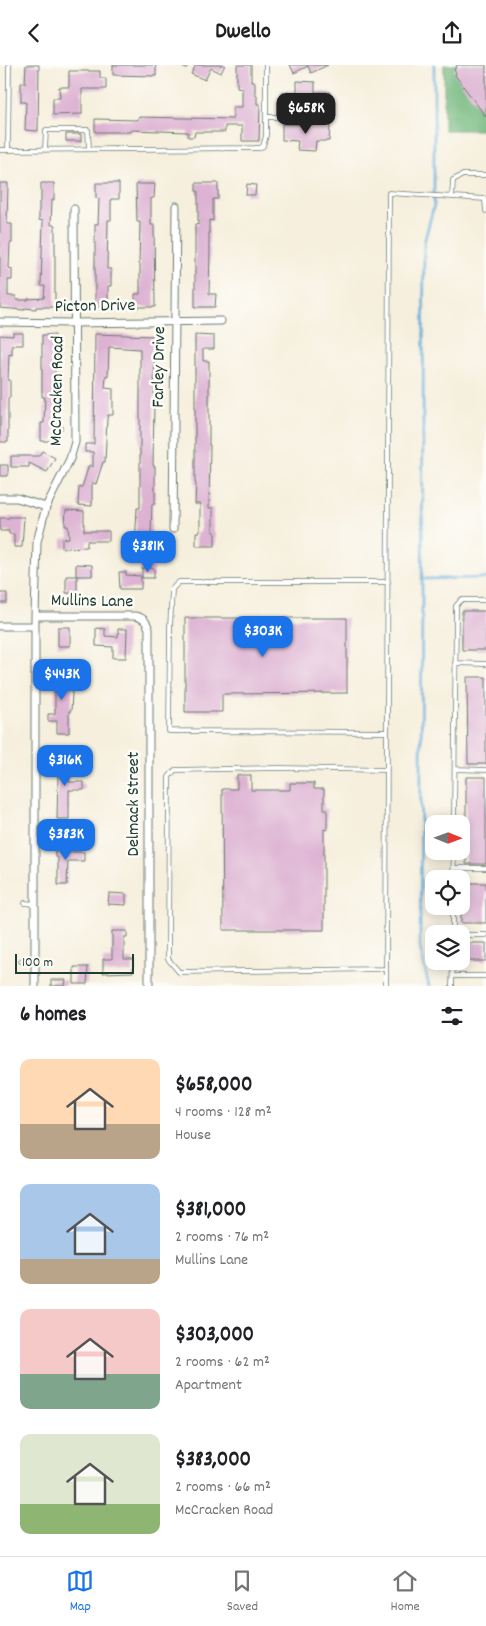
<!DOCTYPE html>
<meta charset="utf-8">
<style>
body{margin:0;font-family:Dekko,sans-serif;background:#f6f6f6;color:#202124;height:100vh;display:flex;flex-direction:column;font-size:19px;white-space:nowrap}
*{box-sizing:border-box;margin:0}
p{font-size:16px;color:#757577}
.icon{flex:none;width:28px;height:28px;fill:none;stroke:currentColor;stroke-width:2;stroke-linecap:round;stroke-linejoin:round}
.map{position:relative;height:921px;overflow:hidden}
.details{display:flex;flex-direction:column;background:#fff;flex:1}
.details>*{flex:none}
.needle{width:32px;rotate:91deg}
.buttons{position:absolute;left:425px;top:750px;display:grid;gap:10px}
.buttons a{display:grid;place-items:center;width:45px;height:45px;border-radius:10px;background:#fff;box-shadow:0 2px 12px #0003;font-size:25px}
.scale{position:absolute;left:15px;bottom:12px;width:119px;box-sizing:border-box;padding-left:5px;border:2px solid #1f3d34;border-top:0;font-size:14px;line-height:18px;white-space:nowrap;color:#1f3d34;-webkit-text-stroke:4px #fdfcf7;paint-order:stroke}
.price{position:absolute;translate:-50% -42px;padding:0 11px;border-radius:10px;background:#1a73e8;color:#fff;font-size:16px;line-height:32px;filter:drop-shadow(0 1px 2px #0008)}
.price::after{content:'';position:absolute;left:50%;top:30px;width:15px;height:11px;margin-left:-8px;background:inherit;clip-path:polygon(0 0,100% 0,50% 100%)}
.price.on{background:#222;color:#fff}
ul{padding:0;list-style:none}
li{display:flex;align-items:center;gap:15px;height:125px;padding:0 20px}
li span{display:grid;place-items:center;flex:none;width:140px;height:100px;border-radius:10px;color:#555}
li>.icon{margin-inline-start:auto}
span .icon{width:60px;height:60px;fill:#fffc;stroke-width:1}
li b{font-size:21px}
h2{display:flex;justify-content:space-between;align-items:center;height:60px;padding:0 20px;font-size:21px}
header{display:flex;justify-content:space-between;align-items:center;height:65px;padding:0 20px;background:#fff;font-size:22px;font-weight:800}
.dock{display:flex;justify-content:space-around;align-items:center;height:70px;border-top:1px solid #e0e0e0;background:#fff;font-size:14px;color:#757577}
.dock a{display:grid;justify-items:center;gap:2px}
.dock .on{color:#1a73e8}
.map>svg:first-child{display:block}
.forest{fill:#6fb67a;stroke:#477a57}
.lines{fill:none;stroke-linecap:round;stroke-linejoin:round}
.stream{stroke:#63addb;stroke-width:2.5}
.building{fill:#ddb2d3}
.service-casing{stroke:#6a7b6f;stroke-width:5.5}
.minor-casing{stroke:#6a7b6f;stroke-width:9}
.service{stroke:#fff;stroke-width:4}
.minor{stroke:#fff;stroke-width:7}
.labels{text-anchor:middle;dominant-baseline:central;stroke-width:5;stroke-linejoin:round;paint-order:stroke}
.street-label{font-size:18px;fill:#1f3d34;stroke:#fdfcf7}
</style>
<header><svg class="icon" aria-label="back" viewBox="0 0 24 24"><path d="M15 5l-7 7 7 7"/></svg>Dwello<svg class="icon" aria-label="share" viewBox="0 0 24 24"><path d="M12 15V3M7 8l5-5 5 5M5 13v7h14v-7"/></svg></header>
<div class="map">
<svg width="486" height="921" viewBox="0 0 486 921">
<rect width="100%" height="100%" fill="#fdfcf7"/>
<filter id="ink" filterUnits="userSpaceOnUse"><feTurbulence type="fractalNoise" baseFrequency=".02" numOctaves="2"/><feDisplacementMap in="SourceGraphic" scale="10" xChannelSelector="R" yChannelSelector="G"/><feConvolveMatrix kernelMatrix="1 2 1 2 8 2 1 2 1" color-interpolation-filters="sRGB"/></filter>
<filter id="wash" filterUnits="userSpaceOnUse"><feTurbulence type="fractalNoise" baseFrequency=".0096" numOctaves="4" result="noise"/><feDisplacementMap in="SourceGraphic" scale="20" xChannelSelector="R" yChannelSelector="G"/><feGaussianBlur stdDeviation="1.12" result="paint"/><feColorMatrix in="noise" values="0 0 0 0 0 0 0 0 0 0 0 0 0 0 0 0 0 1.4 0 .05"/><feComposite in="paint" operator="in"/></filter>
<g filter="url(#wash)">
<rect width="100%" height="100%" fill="#f6efdd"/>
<path class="forest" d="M444,0H486V65H444Z"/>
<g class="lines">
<path class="stream" d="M422,514L486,513
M429,921L420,883L424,178L434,140V0"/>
</g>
<g id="blocks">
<path class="building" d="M26,0H39L38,66L25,65L26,37H21V18H25Z
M113,0H156V11L113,10Z
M196,0H225L221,8L211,3L205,15L191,9Z
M237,0H251V17H255V30H257V39H260L259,76H242V61H225V67H195L194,72H188V67L131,65V67H95V54L138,55V52L233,54V42H242V23L237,22Z
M290,0H328L311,8L308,1L294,8Z
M457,0H486V52L455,10L456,8L454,5Z
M69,6H100V13H106V24H82V49L53,50V33H60L59,22H69Z
M297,16L315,17V27H330L329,43H282V27H297Z
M282,59L330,60L329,76H316L315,86L297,85L298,76L282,75Z
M66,69H81V76H66Z
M0,118H8L7,159H12V178H10L9,203L12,204V215H8V231H16V235H28V234L44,233L45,221H41L43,156L39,155V137H41V118H54V135H52L51,160H55V242H36V244L24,243V245L0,243Z
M96,118H119V134H111V155H108L107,204H111V221H108V242H95V159H98L99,134L96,133Z
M196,118H218V134H213V156L209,155V182H210L209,229H216L215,242H195V159L198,160V126H196Z
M136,119H155L154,133H151V160H154L155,242H135V229H140V199H139L140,157H137Z
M247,119L256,120L255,130H246Z
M13,268H23V280H12V290L9,289L8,315H10V333H8V377H0V270L13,271Z
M95,269L155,271L153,401H155V439H152L151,468H155V481H135L137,443H140V284L109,282L108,311L106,310L105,323L113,324V350H108L107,354L105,397H103L96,419L92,418V441L78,440L79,422H82L89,400L93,402V387H85V379H94Z
M42,270H55V358L62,359V365H54V376H41V358H44L45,332H42Z
M195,270L214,271V284H203V296H209V380H210L209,443H213V467H215V481H196V467H200V439H195L196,418H195Z
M42,386L55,393L47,407L29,398V402H11V391H39Z
M0,400H8V411H0Z
M66,445L84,446V466H109V476H87V482L62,483V474L69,473L68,461H65Z
M9,452H24L22,482H14V469H9V466H0V453H9Z
M76,499L92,500V511H76Z
M142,503H154V513H142Z
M119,507H126V510L141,511V524H120Z
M66,511H77V528H66Z
M0,528H7V538H0Z
M462,546H486V585H462Z
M185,553H347V628L222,629V647H185Z
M58,562H70V581H58Z
M96,563L105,564V571L118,572V564H127L126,593H113V582L96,581Z
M55,604H67V612H73L71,646H69V668H57V656H48V649H55Z
M467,612H486V699H468Z
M55,692H69V717H84V725H69V754H57L58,709H55Z
M237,710H251V725H290V718H314V724H324V744H327V765L324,764V865H223L222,724H237Z
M466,712H486V799H466Z
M55,778L69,779V787H84V796H68L67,820H58V792H55Z
M461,818H486V858H461Z
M109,828L126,829V840L108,839Z
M112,866H127V872H124V894H133V907L103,908V894H112Z
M461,878H486V896H461Z
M74,902H88L87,919H74Z
M51,915H66L65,921H51Z"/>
</g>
</g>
<g filter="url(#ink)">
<use href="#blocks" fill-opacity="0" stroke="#6a7b6f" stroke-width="1"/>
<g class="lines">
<g class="service-casing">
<path id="service" d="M185,1L186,0
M266,52H326
M0,85L260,83L263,81L266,71V0
M8,85L9,0
M45,85L46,65H88L89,84
M452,132L453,115L463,110H486
M485,135L486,146
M455,598L486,599
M387,667L169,666L170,563L172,524L179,517H388
M455,704L486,705
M454,759L456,541L461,535H486
M454,803H486
M453,814L454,786
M25,838L35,839
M453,869V841
M461,870H486
M21,896L35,897
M386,904L179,907L168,894L169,712L175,705L280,703L387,705
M453,911H486
M386,921L389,128L486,134
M452,921L453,896"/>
</g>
<g class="minor-casing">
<path id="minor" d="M0,257L74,258L221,256
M0,433H17L46,442
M173,464L176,141
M35,551H135C144,553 146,556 149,564V921
M0,561H35
M35,921V551L37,477L46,442L70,394L75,377L74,144"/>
</g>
<use href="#service" class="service"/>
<use href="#minor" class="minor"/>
</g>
</g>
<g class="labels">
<g class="street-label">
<text transform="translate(95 242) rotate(-1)">Picton Drive</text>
<text transform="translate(160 302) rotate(-89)">Farley Drive</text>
<text transform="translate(58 326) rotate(-89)">McCracken Road</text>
<text transform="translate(92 537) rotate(1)">Mullins Lane</text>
<text transform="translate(134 739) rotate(-90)">Delmack Street</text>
</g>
</g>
</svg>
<div class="buttons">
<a><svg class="needle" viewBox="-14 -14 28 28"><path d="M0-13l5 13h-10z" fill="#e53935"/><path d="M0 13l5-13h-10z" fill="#757577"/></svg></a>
<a><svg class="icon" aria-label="locate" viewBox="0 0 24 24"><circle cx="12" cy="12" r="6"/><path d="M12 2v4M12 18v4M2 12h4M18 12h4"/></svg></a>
<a><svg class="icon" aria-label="layers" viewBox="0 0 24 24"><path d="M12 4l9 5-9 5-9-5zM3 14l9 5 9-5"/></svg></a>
</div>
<div class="scale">100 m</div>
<b class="price on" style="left:306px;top:70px">$658K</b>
<b class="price" style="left:148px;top:508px">$381K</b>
<b class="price" style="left:263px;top:593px">$303K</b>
<b class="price" style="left:62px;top:636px">$443K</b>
<b class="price" style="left:65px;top:722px">$316K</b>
<b class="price" style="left:66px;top:796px">$383K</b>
</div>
<section class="details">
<h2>6 homes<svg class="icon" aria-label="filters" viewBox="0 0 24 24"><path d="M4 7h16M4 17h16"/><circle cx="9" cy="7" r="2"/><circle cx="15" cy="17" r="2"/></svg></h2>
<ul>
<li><span style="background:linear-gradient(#ffd9b3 65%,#b9a48a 0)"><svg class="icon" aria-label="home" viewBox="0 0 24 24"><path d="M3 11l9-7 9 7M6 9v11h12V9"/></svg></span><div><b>$658,000</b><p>4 rooms · 128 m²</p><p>House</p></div></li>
<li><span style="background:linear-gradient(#a9c7e8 75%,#b9a48a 0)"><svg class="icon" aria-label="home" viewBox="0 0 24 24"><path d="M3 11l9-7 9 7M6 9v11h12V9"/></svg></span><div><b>$381,000</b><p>2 rooms · 76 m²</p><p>Mullins Lane</p></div></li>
<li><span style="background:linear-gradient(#f6c9c9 65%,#7fa58c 0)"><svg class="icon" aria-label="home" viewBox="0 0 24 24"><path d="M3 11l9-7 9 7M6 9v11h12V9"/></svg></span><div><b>$303,000</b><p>2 rooms · 62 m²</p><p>Apartment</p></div></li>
<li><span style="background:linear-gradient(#dfe7d0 70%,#8fb573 0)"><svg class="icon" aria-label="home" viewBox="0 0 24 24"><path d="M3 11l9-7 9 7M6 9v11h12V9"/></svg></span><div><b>$383,000</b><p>2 rooms · 66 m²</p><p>McCracken Road</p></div></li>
</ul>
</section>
<nav class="dock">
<a class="on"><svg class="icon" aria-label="map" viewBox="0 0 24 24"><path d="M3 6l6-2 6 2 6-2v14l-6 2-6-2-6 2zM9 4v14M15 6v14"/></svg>Map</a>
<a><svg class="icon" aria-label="saved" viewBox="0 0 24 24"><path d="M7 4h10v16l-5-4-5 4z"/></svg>Saved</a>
<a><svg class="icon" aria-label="home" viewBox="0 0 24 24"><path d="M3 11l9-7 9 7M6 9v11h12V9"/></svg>Home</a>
</nav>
